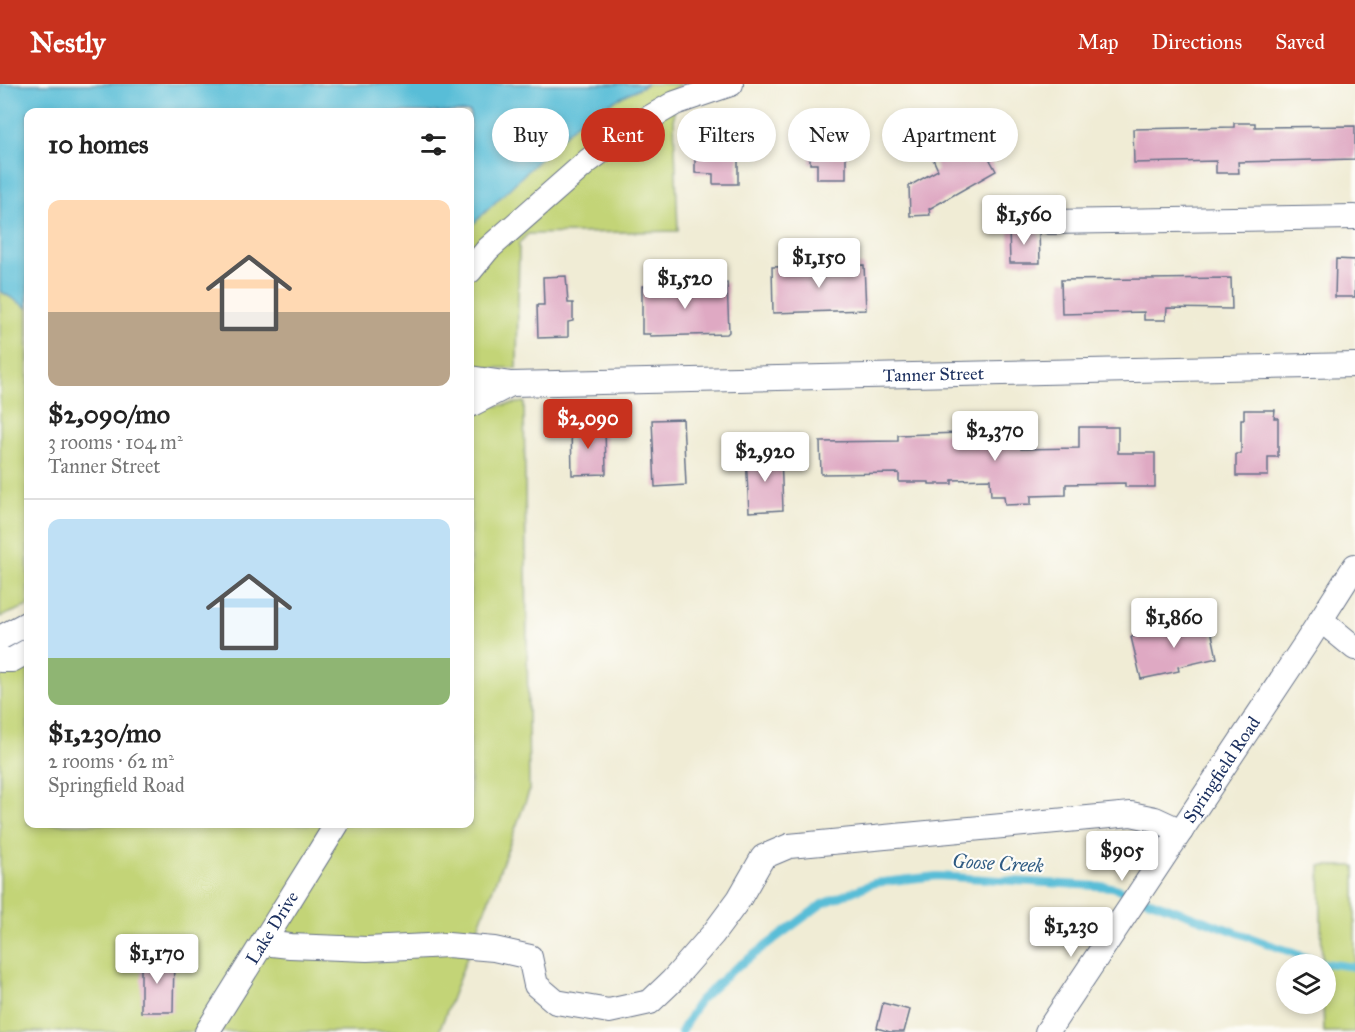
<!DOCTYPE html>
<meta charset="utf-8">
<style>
body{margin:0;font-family:"IM FELL Great Primer",serif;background:#f2f2f2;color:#222;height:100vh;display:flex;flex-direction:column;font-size:22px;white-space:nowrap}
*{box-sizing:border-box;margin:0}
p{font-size:20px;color:#767676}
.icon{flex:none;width:33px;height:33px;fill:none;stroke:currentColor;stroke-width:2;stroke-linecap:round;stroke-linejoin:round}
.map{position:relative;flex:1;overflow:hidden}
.panel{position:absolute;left:24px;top:24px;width:450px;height:720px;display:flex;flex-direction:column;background:#fff;border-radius:12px;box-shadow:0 3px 9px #0003}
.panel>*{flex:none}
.guide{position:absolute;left:492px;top:24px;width:570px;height:54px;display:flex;gap:12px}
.fabs{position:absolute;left:1276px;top:870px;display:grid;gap:12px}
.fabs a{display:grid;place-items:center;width:60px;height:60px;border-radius:50%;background:#fff;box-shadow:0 3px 9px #0003;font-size:30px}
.price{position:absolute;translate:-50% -51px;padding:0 14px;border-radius:6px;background:#fff;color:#222;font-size:20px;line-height:39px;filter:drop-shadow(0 2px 3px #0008)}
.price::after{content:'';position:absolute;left:50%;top:36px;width:18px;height:14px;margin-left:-9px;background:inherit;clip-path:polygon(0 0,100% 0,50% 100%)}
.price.current{background:#c8321e;color:#fff}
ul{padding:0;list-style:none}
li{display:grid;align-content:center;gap:12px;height:318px;padding:0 24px}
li+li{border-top:2px solid #e0e0e0}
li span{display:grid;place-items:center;height:186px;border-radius:12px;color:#555}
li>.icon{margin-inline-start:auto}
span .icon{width:108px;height:108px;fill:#fffc;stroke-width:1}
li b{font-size:26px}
h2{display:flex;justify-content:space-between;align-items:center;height:72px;padding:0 24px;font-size:26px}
.tag{padding:0 21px;border-radius:27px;background:#fff;box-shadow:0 3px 9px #0003;font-size:21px;line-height:54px}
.tag.current{background:#c8321e;color:#fff}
header{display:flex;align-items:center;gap:36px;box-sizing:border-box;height:84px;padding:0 30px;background:#c8321e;color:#fff}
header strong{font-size:28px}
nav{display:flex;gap:33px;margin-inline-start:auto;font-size:21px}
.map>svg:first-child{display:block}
.green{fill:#c3d477;stroke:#6f826a;stroke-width:1.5}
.water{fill:#59bdd7;stroke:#3a769a;stroke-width:1.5}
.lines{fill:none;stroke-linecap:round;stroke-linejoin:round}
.stream{stroke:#59bdd7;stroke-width:8}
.building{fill:#dfa9c3}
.minor-casing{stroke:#667188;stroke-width:26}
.minor{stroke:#fff;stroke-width:24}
.labels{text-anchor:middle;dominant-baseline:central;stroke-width:4.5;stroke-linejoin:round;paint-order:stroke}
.street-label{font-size:18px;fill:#1b2f5e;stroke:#fdfcf7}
.water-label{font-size:20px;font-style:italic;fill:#2e5a82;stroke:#fdfcf7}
</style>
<header>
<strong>Nestly</strong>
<nav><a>Map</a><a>Directions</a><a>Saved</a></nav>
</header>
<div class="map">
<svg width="1355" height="948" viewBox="0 0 1355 948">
<rect width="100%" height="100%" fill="#fdfcf7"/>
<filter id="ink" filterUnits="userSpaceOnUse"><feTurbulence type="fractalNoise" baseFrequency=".0167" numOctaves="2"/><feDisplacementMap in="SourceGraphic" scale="12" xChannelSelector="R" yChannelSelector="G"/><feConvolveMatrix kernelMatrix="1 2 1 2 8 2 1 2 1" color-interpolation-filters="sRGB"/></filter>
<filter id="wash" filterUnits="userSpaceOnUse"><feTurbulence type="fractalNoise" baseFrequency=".008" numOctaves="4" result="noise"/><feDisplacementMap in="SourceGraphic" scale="24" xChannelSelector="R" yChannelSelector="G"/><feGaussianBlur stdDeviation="1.35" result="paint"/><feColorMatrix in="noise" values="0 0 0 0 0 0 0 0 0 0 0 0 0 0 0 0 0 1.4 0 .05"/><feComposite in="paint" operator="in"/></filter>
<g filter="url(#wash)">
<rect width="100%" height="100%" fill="#f0ecd5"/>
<path class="green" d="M0,0H682L673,5L678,147L528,150L519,159L517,284H470V28H28V522L0,533Z
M524,318L529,708L439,948H0V590L28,578V740H470V332L489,323Z
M1320,782H1355V948H1324L1323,920H1326V880H1322Z"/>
<path class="water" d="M0,0H647L583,33L470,143V28H28V224L0,207Z"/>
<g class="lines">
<path class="stream" d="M681,948L699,917L729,889L822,820L874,799L937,792L1112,803L1318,878L1355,883"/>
</g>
<g id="blocks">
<path class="building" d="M810,32H840V61H846V95H817V80H810Z
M1234,39H1255V43L1355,42V75L1238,78L1239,89H1216V77L1134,79L1133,45L1234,43Z
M709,45H738V100H713V90L695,89V62H708Z
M983,51L995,74L990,76L996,87L929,125L930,131L910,132L909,102L938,86L933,75Z
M1009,144H1037L1039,147L1040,179H1010Z
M1336,175L1355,176V213H1335Z
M864,181L866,226L773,229L772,183Z
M566,192L568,219H573V237L568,238V253L538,254L537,221H544L543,193Z
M1231,194L1232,225L1167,224L1166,236H1144V228L1062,230L1061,196Z
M727,199L729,248L727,250L650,252V250H642V202H694V201Z
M1244,326H1275L1274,334H1278V373H1268V392H1236V370H1241V335H1244Z
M683,335L686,401L655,403L652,336Z
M605,341L606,390L572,391L571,342Z
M1079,343H1118V369H1155V403H1125V399L1066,400V411L1031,412V420L1005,421L1004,412H991L990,395L952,396V400H929V398H899V389L821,390L820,358L898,357V351L1021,347V365L1079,364Z
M781,370L783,426L749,428L746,372Z
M1209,536L1217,574L1178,583L1179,587L1141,595L1131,553Z
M141,874H174L173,928H141Z
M883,919L910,926L904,948H890L877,944Z"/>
</g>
</g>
<g filter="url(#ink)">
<use href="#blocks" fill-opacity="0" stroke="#667188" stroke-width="1.5"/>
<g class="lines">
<g class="minor-casing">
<g id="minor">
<path d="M1050,138L1355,133"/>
<path d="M470,187L488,165L588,77L637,41L675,19L731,0"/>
<path id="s1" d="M470,294L511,300L1355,281"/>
<path d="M470,321L511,300"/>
<path d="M1321,536L1355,564"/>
<path d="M0,554L28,539"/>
<path d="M0,576H12L28,567"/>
<path d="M263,859L290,862L367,865L448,861L494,865L530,873L536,901L556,918L609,927L650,918L672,897L713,850L739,815L763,773L789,762L1131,730L1155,735L1181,747"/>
<path id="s2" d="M207,948L337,740"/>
<path id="s3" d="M1047,948L1306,559L1355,482"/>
</g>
</g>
<use href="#minor" class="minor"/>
</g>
</g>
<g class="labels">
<g class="street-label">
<text stroke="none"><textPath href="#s1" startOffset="464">Tanner Street</textPath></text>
<text stroke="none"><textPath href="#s3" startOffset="315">Springfield Road</textPath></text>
<text stroke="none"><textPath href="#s2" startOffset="123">Lake Drive</textPath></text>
</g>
<g class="water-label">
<text transform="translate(998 779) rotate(3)">Goose Creek</text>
</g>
</g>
</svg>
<div class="fabs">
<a><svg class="icon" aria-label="layers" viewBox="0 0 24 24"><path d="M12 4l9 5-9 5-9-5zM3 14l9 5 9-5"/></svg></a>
</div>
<b class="price" style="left:1024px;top:162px">$1,560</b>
<b class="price" style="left:819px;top:205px">$1,150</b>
<b class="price" style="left:685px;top:226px">$1,520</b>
<b class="price current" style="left:588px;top:366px">$2,090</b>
<b class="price" style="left:995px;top:378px">$2,370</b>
<b class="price" style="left:765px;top:399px">$2,920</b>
<b class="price" style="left:1174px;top:565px">$1,860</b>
<b class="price" style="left:1122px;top:798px">$905</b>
<b class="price" style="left:1071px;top:874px">$1,230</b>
<b class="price" style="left:157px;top:901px">$1,170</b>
<div class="guide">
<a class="tag">Buy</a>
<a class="tag current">Rent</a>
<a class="tag">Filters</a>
<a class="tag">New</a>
<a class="tag">Apartment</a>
</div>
<section class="panel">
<h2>10 homes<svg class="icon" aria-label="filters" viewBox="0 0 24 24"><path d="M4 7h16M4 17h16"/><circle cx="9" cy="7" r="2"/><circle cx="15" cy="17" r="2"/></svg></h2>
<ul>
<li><span style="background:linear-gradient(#ffd9b3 60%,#b9a48a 0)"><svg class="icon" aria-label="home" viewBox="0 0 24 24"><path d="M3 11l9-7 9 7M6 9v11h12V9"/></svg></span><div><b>$2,090/mo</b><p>3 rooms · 104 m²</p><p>Tanner Street</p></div></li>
<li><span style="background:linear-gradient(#bfe0f5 75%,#8fb573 0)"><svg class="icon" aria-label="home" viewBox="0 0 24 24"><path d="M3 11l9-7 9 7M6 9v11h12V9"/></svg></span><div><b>$1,230/mo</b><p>2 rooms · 62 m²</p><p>Springfield Road</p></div></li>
</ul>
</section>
</div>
